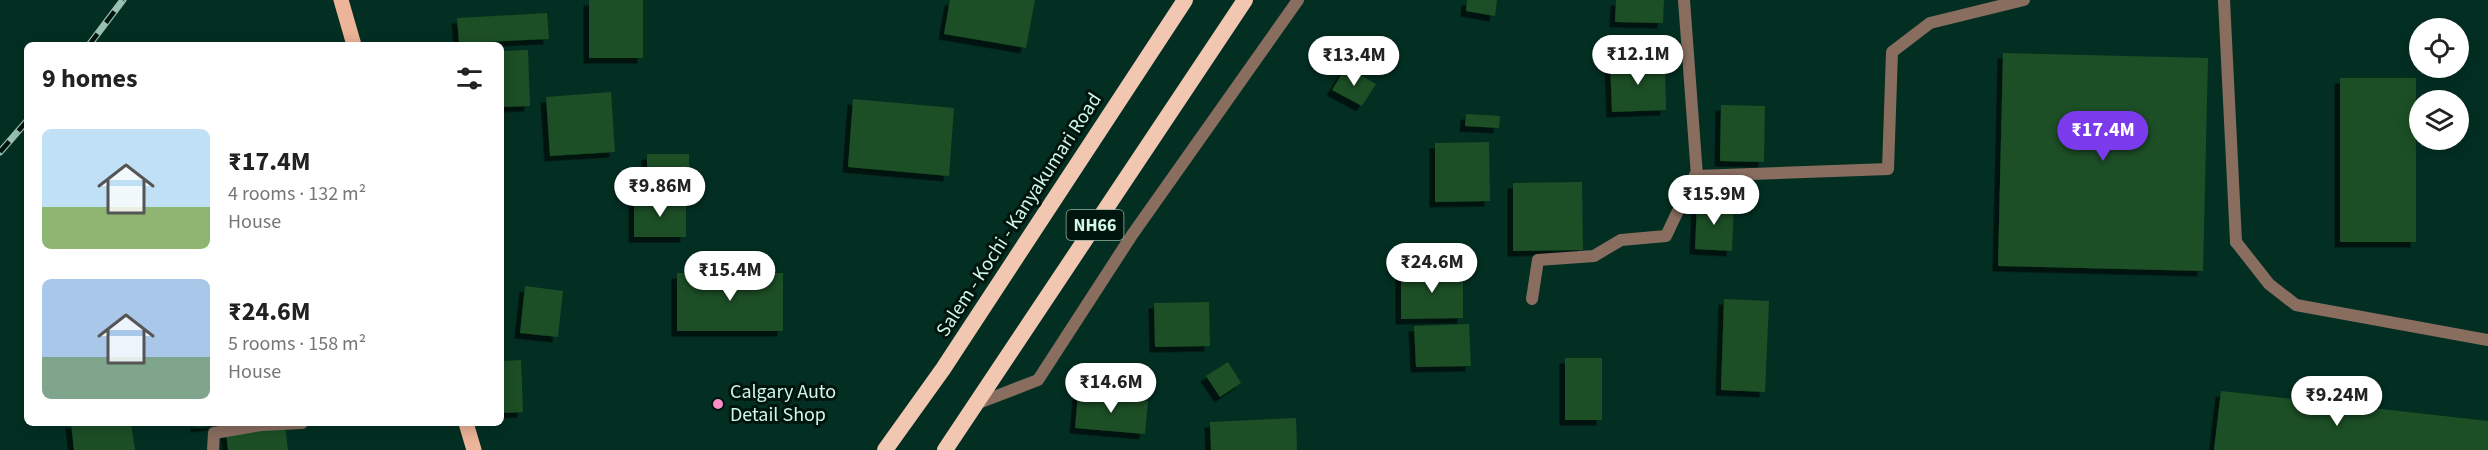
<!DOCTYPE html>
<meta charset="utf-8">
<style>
body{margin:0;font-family:"Source Sans 3",sans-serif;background:#f2f2f2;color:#222;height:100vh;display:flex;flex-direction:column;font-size:22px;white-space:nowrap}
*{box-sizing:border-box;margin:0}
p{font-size:20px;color:#767676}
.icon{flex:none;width:33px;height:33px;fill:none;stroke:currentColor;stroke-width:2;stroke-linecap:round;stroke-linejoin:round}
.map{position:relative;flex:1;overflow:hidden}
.side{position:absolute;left:24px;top:42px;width:480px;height:384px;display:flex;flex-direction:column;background:#fff;border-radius:9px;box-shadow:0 3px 15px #0003}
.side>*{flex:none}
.buttons{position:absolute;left:2409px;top:18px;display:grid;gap:12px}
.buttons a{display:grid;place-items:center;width:60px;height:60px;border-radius:50%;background:#fff;box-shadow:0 3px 15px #0003;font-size:30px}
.price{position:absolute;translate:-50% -51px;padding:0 14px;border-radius:21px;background:#fff;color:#222;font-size:20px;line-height:39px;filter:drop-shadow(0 2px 3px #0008)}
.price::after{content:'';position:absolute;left:50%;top:36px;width:18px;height:14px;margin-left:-9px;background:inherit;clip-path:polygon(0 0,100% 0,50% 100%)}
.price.on{background:#7c3aed;color:#fff}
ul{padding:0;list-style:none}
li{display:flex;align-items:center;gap:18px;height:150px;padding:0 18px}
li span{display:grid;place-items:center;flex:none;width:168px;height:120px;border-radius:9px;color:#555}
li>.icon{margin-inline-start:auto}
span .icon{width:72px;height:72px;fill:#fffc;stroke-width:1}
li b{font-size:26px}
h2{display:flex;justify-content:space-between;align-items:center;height:72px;padding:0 18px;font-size:26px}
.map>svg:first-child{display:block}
.building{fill:#1b4f25;filter:url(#shadow)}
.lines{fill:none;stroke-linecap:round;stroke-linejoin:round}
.service{stroke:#896e60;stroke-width:12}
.minor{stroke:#896e60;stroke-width:12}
.primary{stroke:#ecb498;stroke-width:15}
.trunk{stroke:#f1c7b2;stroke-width:16}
.rail-casing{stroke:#99c0b1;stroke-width:7}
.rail{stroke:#00150d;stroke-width:4.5;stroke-dasharray:14;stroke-linecap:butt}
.poi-dot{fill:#f98fc9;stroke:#00150d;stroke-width:2}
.labels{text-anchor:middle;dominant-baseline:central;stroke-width:6;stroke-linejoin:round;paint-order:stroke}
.shield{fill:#00150d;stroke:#92b3a6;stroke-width:1.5}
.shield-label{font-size:18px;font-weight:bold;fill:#d1f7e7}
.street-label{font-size:20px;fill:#d1f7e7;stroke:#00150d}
.poi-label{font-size:20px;fill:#d1f7e7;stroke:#00150d;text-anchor:start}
</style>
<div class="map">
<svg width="2488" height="450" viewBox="0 0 2488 450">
<defs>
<filter id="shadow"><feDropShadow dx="-5.5" dy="5.5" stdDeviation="0" flood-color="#0009"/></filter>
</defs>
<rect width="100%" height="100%" fill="#032f22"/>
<path class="building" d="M589,0H643V58H589Z
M950,0H1035L1026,48L944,34Z
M1467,0H1497L1495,16L1466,11Z
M1616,0H1664L1663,23L1615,22Z
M547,13L549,39L459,43L457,18Z
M528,50L530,106L501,107V51Z
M2003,53L2208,58L2203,271L1998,266Z
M1665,60L1666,110L1612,112L1610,62Z
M1346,67L1376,84L1362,106L1332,90Z
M2340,78H2416V242H2340Z
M611,92L615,152L550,156L546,97Z
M853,99L954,108L949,176L848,167Z
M1721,105L1765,106L1764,162L1720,161Z
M1466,114L1500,116L1499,128L1465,126Z
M1489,142L1490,201L1435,202V143Z
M647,154H689V184H647Z
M1582,182L1583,250L1513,251V183Z
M634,198H686V237H634Z
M1697,202L1734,204L1732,251L1695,249Z
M1401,269H1463V318L1401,319Z
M677,273H783V331H677Z
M525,286L563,291L558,337L520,333Z
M1724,299L1769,301L1765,392L1721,390Z
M1209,302L1210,346L1155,347L1154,303Z
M1469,324L1471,366L1416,367L1414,326Z
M1565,358H1602V420H1565Z
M521,360L523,412L501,413V361Z
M1228,362L1241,383L1220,397L1206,376Z
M2221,391L2488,421V450H2214Z
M1078,394L1148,401L1145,434L1075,428Z
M1296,418L1297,450H1211L1210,422Z
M71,423H131L135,450H74Z
M196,423H219V424L196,427Z
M285,426L288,450H228L226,433Z"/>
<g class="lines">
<path class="service" d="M2224,0L2236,242"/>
<path class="minor" d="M1684,0L1697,176L1888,169L1892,52L1930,23L2024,0
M2236,242L2269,284L2296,305L2488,340
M1532,299L1538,260L1594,256L1621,240L1666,236L1696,173
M976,404L1038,380L1132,235L1298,0
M213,450L214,433L261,425L302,423"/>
<path class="primary" d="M341,0L354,45
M466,423L474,450"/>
<path class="trunk" d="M885,450L943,369L1185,0
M945,450L1245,0"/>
<g class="rail-casing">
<path id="rail" d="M89,45L123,0
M0,152L27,121"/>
</g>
<use href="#rail" class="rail"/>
</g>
<circle class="poi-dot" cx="718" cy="404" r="6"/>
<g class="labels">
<rect class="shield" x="1066.5" y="210" width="57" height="30" rx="4.5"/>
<g class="shield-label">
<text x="1095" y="225">NH66</text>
</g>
<g class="street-label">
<text transform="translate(1019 215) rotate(-57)">Salem - Kochi - Kanyakumari Road</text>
</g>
<g class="poi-label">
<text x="730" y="392">Calgary Auto<tspan x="730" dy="23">Detail Shop</tspan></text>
</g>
</g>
</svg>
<div class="buttons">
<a><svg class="icon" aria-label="locate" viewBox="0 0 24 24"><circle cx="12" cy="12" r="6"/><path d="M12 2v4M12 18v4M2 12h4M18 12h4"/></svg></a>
<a><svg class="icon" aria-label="layers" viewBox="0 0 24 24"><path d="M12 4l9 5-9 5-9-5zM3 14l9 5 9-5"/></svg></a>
</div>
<b class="price" style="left:1638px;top:86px">₹12.1M</b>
<b class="price" style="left:1354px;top:87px">₹13.4M</b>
<b class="price on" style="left:2103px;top:162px">₹17.4M</b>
<b class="price" style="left:660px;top:218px">₹9.86M</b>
<b class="price" style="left:1714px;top:226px">₹15.9M</b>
<b class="price" style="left:1432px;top:294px">₹24.6M</b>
<b class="price" style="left:730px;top:302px">₹15.4M</b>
<b class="price" style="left:1111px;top:414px">₹14.6M</b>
<b class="price" style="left:2337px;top:427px">₹9.24M</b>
<section class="side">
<h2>9 homes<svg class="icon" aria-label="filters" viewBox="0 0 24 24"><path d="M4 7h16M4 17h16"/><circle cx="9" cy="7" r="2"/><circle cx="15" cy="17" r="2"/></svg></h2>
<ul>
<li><span style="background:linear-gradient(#bfe0f5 65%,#8fb573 0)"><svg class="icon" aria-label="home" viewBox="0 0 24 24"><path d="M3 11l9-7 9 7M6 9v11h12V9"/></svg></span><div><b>₹17.4M</b><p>4 rooms · 132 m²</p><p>House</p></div></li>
<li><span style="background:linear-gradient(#a9c7e8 65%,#7fa58c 0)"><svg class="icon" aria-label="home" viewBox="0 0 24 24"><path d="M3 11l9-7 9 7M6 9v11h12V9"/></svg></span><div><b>₹24.6M</b><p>5 rooms · 158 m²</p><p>House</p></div></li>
</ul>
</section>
</div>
